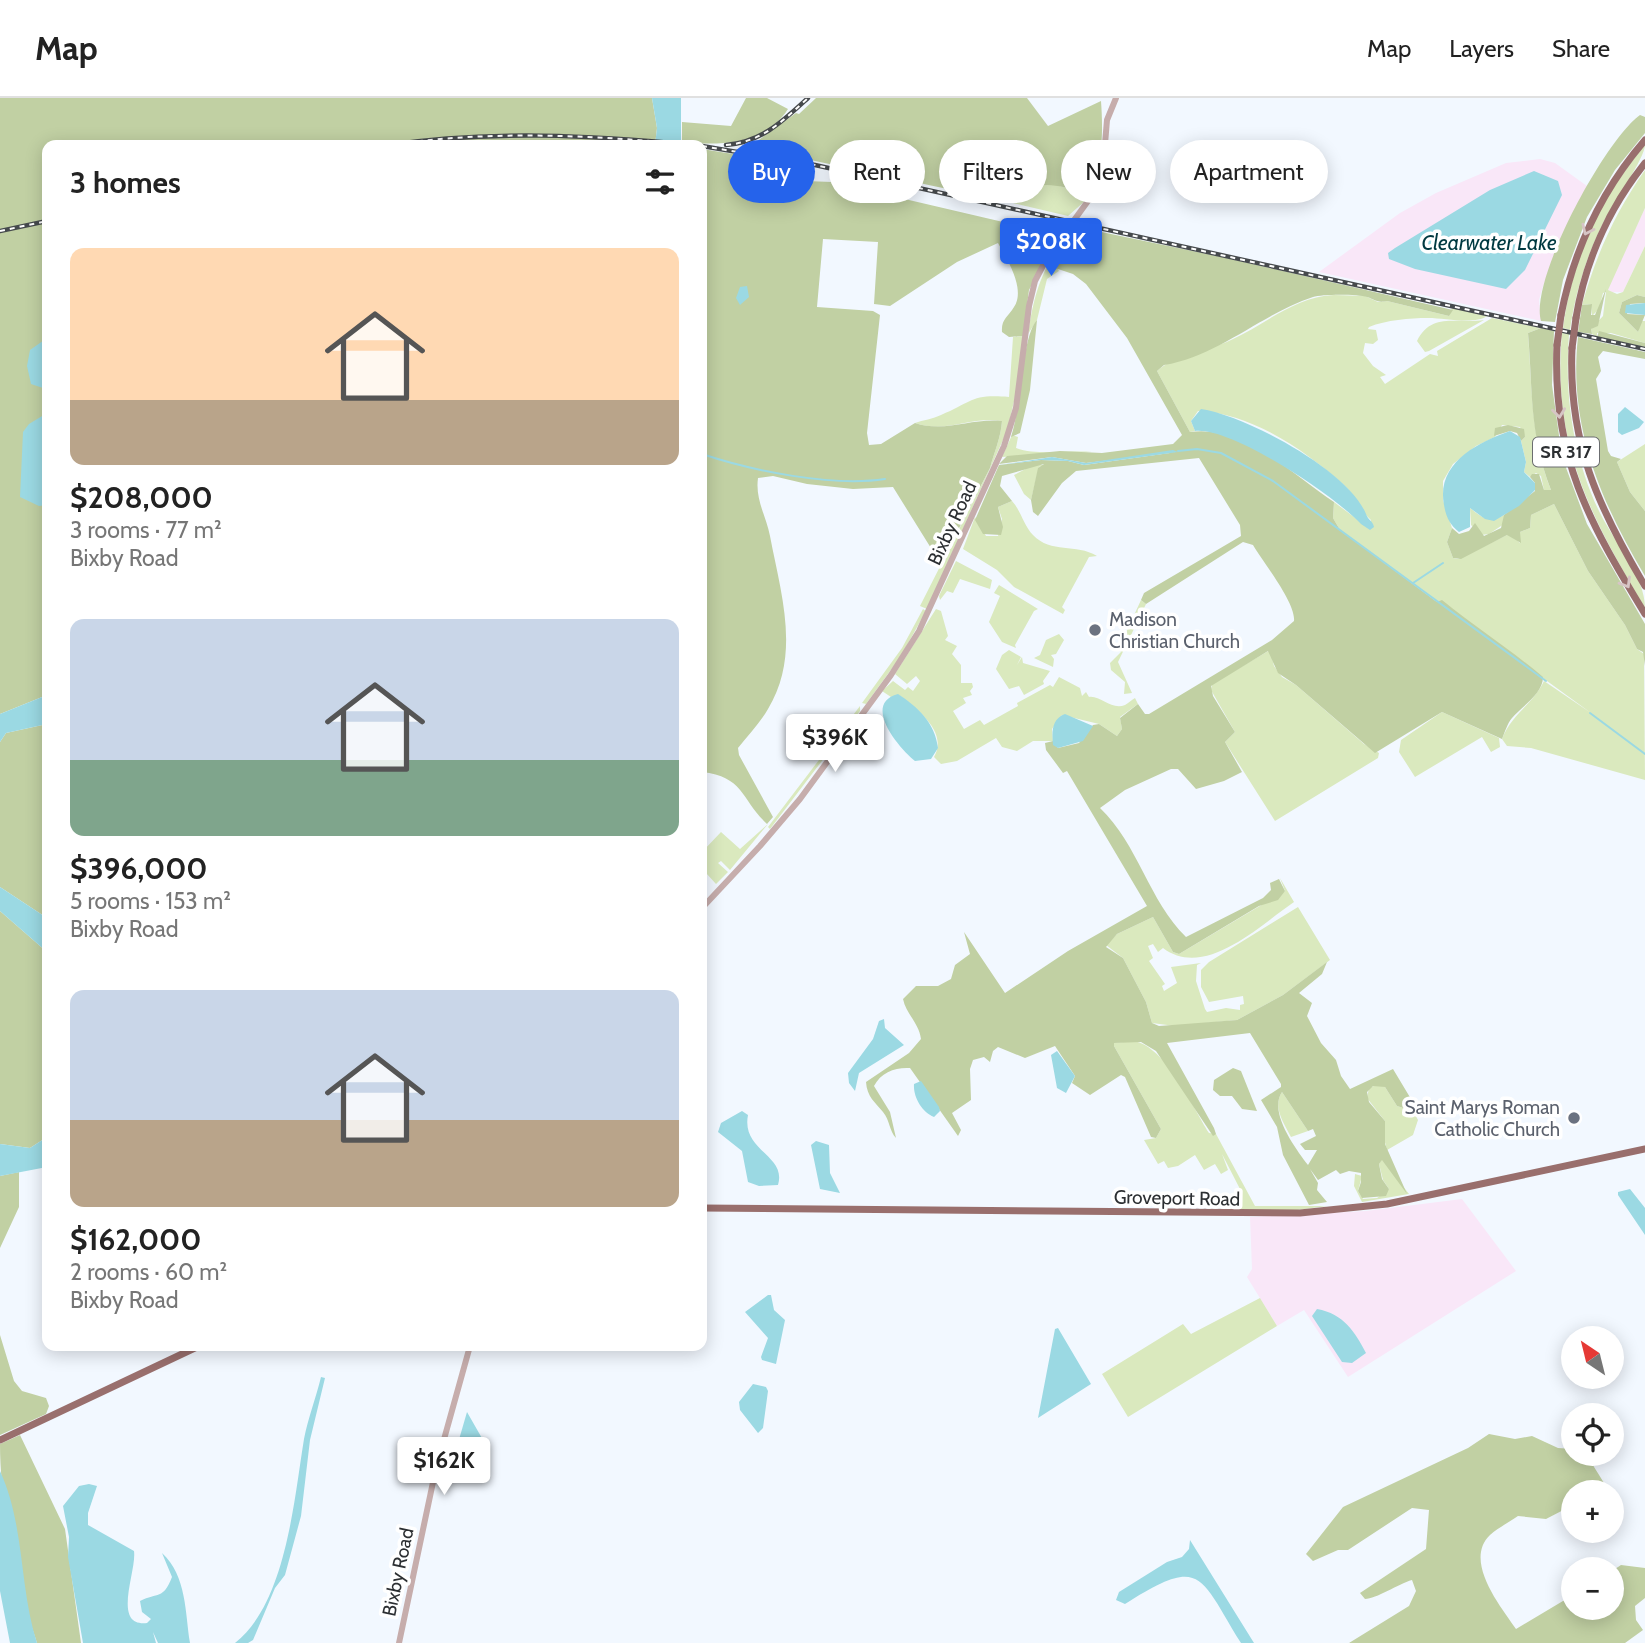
<!DOCTYPE html>
<meta charset="utf-8">
<style>
body{margin:0;font-family:Cabin,sans-serif;background:#f2f2f2;color:#222;height:100vh;display:flex;flex-direction:column;font-size:26px;white-space:nowrap}
*{box-sizing:border-box;margin:0}
p{font-size:23px;color:#767676}
.icon{flex:none;width:38px;height:38px;fill:none;stroke:currentColor;stroke-width:2;stroke-linecap:round;stroke-linejoin:round}
.map{position:relative;flex:1;overflow:hidden}
.side{position:absolute;left:42px;top:42px;width:665px;height:1211px;display:flex;flex-direction:column;background:#fff;border-radius:14px;box-shadow:0 4px 18px #0003}
.side>*{flex:none}
.hud{position:absolute;left:728px;top:42px;width:665px;height:63px;display:flex;gap:14px}
.needle{width:46px;rotate:325deg}
.controls{position:absolute;left:1561px;top:1228px;display:grid;gap:14px}
.controls a{display:grid;place-items:center;width:63px;height:63px;border-radius:50%;background:#fff;box-shadow:0 4px 18px #0003;font-size:35px}
.price{position:absolute;translate:-50% -60px;padding:0 16px;border-radius:7px;background:#fff;color:#222;font-size:23px;line-height:46px;filter:drop-shadow(0 2px 4px #0008)}
.price::after{content:'';position:absolute;left:50%;top:42px;width:21px;height:16px;margin-left:-10px;background:inherit;clip-path:polygon(0 0,100% 0,50% 100%)}
.price.current{background:#2563eb;color:#fff}
ul{padding:0;list-style:none}
li{display:grid;align-content:center;gap:14px;height:371px;padding:0 28px}
li span{display:grid;place-items:center;height:217px;border-radius:14px;color:#555}
li>.icon{margin-inline-start:auto}
span .icon{width:126px;height:126px;fill:#fffc;stroke-width:1}
li b{font-size:30px}
h2{display:flex;justify-content:space-between;align-items:center;height:84px;padding:0 28px;font-size:30px}
.tag{padding:0 24px;border-radius:32px;background:#fff;box-shadow:0 4px 18px #0003;font-size:24px;line-height:63px}
.tag.current{background:#2563eb;color:#fff}
header{display:flex;align-items:center;gap:42px;box-sizing:border-box;height:98px;padding:0 35px;background:#fff;border-bottom:2px solid #e0e0e0}
header strong{font-size:33px}
nav{display:flex;gap:38px;margin-inline-start:auto;font-size:24px}
.map>svg:first-child{display:block}
.commercial{fill:#f9e7f8}
.green{fill:#dae9be}
.forest{fill:#c1d0a3;fill-rule:evenodd}
.water{fill:#9bd9e3}
.lines{fill:none;stroke-linecap:round;stroke-linejoin:round}
.stream{stroke:#9bd9e3;stroke-width:2}
.minor{stroke:#c6adac;stroke-width:6}
.major{stroke:#996f6d;stroke-width:7}
.rail-casing{stroke:#464a4d;stroke-width:4.5}
.rail{stroke:#fff;stroke-width:2;stroke-dasharray:5;stroke-linecap:butt}
.major-bridge{stroke:#996f6d;stroke-width:7}
.oneway{stroke:#d6c5c5}
.worship-dot{fill:#6b7280;stroke:#fff;stroke-width:2.5}
.labels{text-anchor:middle;dominant-baseline:central;stroke-width:7;stroke-linejoin:round;paint-order:stroke}
.shield{fill:#fff;stroke:#6b6d70;stroke-width:2}
.shield-label{font-size:18px;font-weight:bold;fill:#2c2f32}
.street-label{font-size:19px;fill:#2c2f32;stroke:#fff}
.worship-label{font-size:19px;fill:#5b616d;stroke:#fff;text-anchor:start}
.water-label{font-size:21px;font-style:italic;fill:#003941;stroke:#fff}
</style>
<header>
<strong>Map</strong>
<nav><a>Map</a><a>Layers</a><a>Share</a></nav>
</header>
<div class="map">
<svg width="1645" height="1545" viewBox="0 0 1645 1545">
<rect width="100%" height="100%" fill="#f2f8ff"/>
<path class="commercial" d="M1540,61L1555,65L1587,88L1543,188L1539,202L1541,223L1319,174L1400,115L1436,95L1506,65Z
M1645,110V148L1623,194H1612L1608,192L1609,187Z
M1462,1101L1516,1173L1348,1279L1304,1212L1277,1228L1247,1179L1252,1171L1250,1119L1366,1113Z"/>
<path class="green" d="M1645,47C1645,60 1612,107 1604,123C1587,157 1575,195 1570,232L1563,230C1572,162 1600,100 1645,47Z
M1645,72V110L1608,192L1617,196L1623,194L1645,148V199L1637,197L1622,204L1619,215L1638,234L1641,223H1645V245L1611,235H1597V239L1592,236L1591,231L1603,218L1606,194L1603,195L1599,211L1592,218L1591,206L1582,207C1596,157 1615,115 1645,72Z
M1034,87H1056L1085,95V103L1068,118L1009,104Z
M1085,130V138L1067,146L1055,165L1059,173L1047,181L1037,222L1028,236C1035,190 1043,168 1072,131Z
M1334,197L1365,198L1378,204L1387,203L1449,218L1452,210L1487,218C1475,227 1445,220 1428,220C1410,220 1386,222 1369,229L1368,231L1376,232L1378,242L1373,246L1365,245L1363,255L1373,268L1386,277L1380,279L1385,286L1430,256L1438,258L1437,253L1492,220L1541,230L1528,235C1532,289 1531,341 1551,392H1544L1541,378L1536,375L1530,379L1524,374L1526,364L1521,343L1525,339L1520,329L1502,327L1495,339L1476,348L1453,366L1443,383V402L1452,430L1447,444L1453,460L1458,461L1507,437H1512L1520,445V434L1530,430L1531,417L1554,406L1588,473L1625,527L1637,551L1644,556L1645,682L1531,650L1507,648L1502,641C1512,616 1533,606 1544,583L1591,615L1340,432L1333,420L1334,404L1370,431L1371,422C1360,413 1356,398 1345,388C1306,353 1252,315 1198,313L1191,323L1195,333L1190,334L1157,273C1176,256 1208,253 1231,242C1266,226 1294,199 1334,197Z
M1484,222L1429,253L1425,254L1417,243C1431,214 1457,226 1484,222Z
M1562,235L1569,236C1564,296 1573,360 1600,415C1614,444 1645,478 1645,510C1590,418 1552,346 1562,235Z
M1023,238L1016,295L1007,333L927,511L920,508L990,370C994,355 1001,339 1002,323C970,318 947,336 915,325C923,322 933,321 941,317C973,304 970,296 1009,299L1013,239Z
M1012,337L1018,339L1016,350C1038,358 1068,352 1092,354L1002,359Z
M1645,346V413L1630,394L1617,364Z
M1033,367H1044L1039,369L1031,402L1024,396L1014,377Z
M1012,403C1021,413 1024,428 1033,437C1051,456 1076,445 1097,458L1089,459L1062,509L1065,512L1063,516L1014,489L997,472L963,451L975,419L986,438H998L1002,421L998,409Z
M1470,410C1482,420 1490,425 1504,417V426L1489,436L1481,437L1471,427Z
M956,463L992,482L990,491L960,481L953,495L947,493L940,502L939,498Z
M999,487L1038,511L1034,513L1015,547L1016,550L1002,544L989,524L1000,498L994,495Z
M1141,502L1146,506L1118,564L1132,595L1124,596L1125,584L1111,572L1110,565L1121,554L1119,550Z
M923,511L926,513L901,558L866,606L862,605L902,550Z
M936,511L941,513L948,538L945,542L957,548L952,556L961,567V585H972L973,589L970,593L972,597L963,600L966,605L953,613L964,631L980,622L984,627L1018,608L1017,605L1050,587L1053,589L1059,579L1080,590L1082,598L1086,594L1089,599C1100,597 1112,613 1125,607C1129,605 1131,602 1135,600L1138,606L1120,619L1122,631L1117,638L1099,626L1062,617L1052,631L1053,643H1033L1017,653L1002,649L996,640L957,663L941,666L934,659C949,634 916,610 899,597L891,599L882,593L893,583L905,592L908,589L913,593L920,583L916,578L907,586L895,576Z
M1059,536L1064,542L1056,556L1051,557L1054,561L1053,569L1034,560L1040,557L1046,542Z
M1009,552L1021,559L1017,567L1022,559L1023,565L1050,573L1043,583L1044,586L1024,597L1019,588L1009,591L996,571L1002,557Z
M1270,552L1274,568L1282,579L1296,587L1364,646L1379,655L1378,660L1275,723L1225,644L1235,634L1211,592L1212,586Z
M860,608V613L770,731L768,729Z
M1442,614L1499,640L1500,649L1491,654L1482,639L1415,679L1399,654L1401,642Z
M768,726L730,772L721,763L718,765L728,774L716,786L706,775L702,778V754L721,734L740,751Z
M1280,780L1294,804C1260,827 1205,882 1163,850L1158,854L1153,846L1148,848L1153,860L1149,863L1165,886L1162,888L1164,893L1177,885L1171,869L1201,865L1197,867L1196,883L1205,911L1207,914L1226,910L1240,912V907L1244,906L1243,898L1209,904L1201,889V872L1209,864L1298,809L1330,862L1283,897L1237,922L1175,928L1152,925L1146,904L1123,860L1106,847L1117,836L1153,819L1173,854L1179,856L1285,793Z
M1134,943C1166,949 1192,1008 1209,1035L1216,1036L1255,1108H1327L1290,1113L1231,1112L1227,1099L1240,1091L1222,1056L1228,1072L1221,1076L1215,1066L1204,1072L1195,1057L1178,1068L1168,1070L1164,1063L1158,1066L1144,1042L1156,1040L1161,1031L1114,948V945Z
M1378,986L1385,989L1397,1008L1413,1013L1418,1022L1413,1037L1387,1052L1383,1037L1385,1023L1367,1000L1369,990Z
M1282,994L1308,1033L1291,1039C1284,1025 1272,1009 1282,994Z
M1382,1061L1409,1096L1362,1104L1354,1088L1355,1076L1362,1078L1358,1093L1363,1101L1377,1100L1389,1091L1383,1082L1379,1066Z
M1260,1200L1277,1228L1128,1319L1102,1276L1183,1226L1191,1236Z"/>
<path class="forest" d="M0,0H652L657,30L655,47H47V597L0,616Z
M746,0H767L788,11C765,47 720,48 682,44V24L731,28Z
M816,0H1027L1048,28L1101,3C1103,31 1104,73 1085,95C1052,86 1038,80 1009,104L749,49L796,15L799,16Z
M1640,17L1645,19V35L1615,72L1587,119L1563,182L1555,224L1541,223C1529,182 1605,42 1640,17Z
M702,51L801,67L805,83L832,84L1054,136L1055,143L1029,192L1023,238L1009,239L1002,234C1001,221 1008,219 1014,209C1026,191 1007,161 998,145L957,164L890,208L874,206L878,144L823,141L817,209L873,213L880,217L867,335L869,347L881,346L915,325C945,335 971,320 1002,323C1001,339 994,355 990,370L939,469V463L893,389L853,391L807,386L773,378L758,380C755,401 766,418 770,438C781,496 801,556 768,611C760,625 748,637 738,650L739,657L773,719L767,726C741,702 745,679 702,674Z
M1087,131L1226,160L1453,212L1449,218L1387,203C1377,205 1376,202 1367,199C1358,196 1322,196 1313,199C1261,216 1219,258 1164,267L1157,273L1190,334C1242,326 1293,377 1334,404L1333,420L1340,432L1437,504L1442,502C1475,529 1510,551 1543,579C1543,596 1522,608 1512,620C1507,626 1505,634 1502,641L1442,614L1375,655L1296,587L1278,575L1268,553L1211,588L1213,598L1235,634L1225,644L1242,674L1224,683L1196,691L1178,671H1171L1125,692L1100,710C1138,746 1149,803 1186,839L1263,800L1271,792L1270,785L1279,781L1285,793L1278,802L1259,808L1179,856L1173,854L1153,819L1117,836L1106,849L1123,860L1146,904L1152,925L1159,928L1237,922L1283,897L1327,864L1322,876L1299,895L1312,905L1307,918L1321,945L1336,962L1341,978L1350,991L1393,971L1420,1016L1418,1018L1413,1013L1397,1008L1385,989L1373,988L1367,994L1369,1004L1385,1023V1046L1407,1096L1382,1062L1379,1066L1382,1081L1389,1091L1386,1098L1362,1100L1358,1093L1361,1084V1075L1349,1073L1340,1076L1336,1072L1318,1082L1310,1071L1318,1085L1317,1092L1327,1104L1309,1107L1283,1057L1277,1029L1261,1002L1281,989V986L1250,935L1167,945L1214,1030L1216,1036L1213,1038L1156,953L1141,944L1114,945V948L1161,1031L1156,1040L1151,1039L1125,979L1121,977L1090,997L1072,985L1075,978L1055,948L1025,960L998,949L993,953L990,964L984,959L973,962L970,971L971,1002L952,1015L961,1032L958,1038L910,970C896,969 881,974 874,988L890,1014L896,1040C889,1033 890,1022 883,1014C875,1004 867,999 866,984L909,955L921,941C919,925 906,916 903,901L916,888H938L951,881L955,867L970,856L964,834L1005,895L1068,853L1147,808L1067,673L1063,675L1046,652L1045,645L1053,643L1058,650L1079,645L1093,627L1099,626L1117,638L1122,631L1120,620L1138,606L1145,616H1149L1272,542L1294,523C1296,505 1263,464 1253,447L1243,444L1146,506L1141,502L1144,495L1241,438L1240,427L1199,360L1076,373L1062,385L1038,418L1033,414L1031,402L1038,370L1044,366L1002,378L1000,388L1012,403L998,409L1003,429L1001,437L983,436L975,422L999,367L1041,362L1068,363L1084,367L1177,354L1086,365L1052,359L999,366L1007,358L1060,353L1102,355L1173,346L1182,337L1127,240L1086,186L1073,176L1055,170C1056,153 1070,142 1085,139ZM1282,994L1308,1033L1313,1031L1316,1038L1300,1046L1305,1052H1317L1308,1067C1296,1051 1268,1014 1282,994Z
M1606,191L1598,228L1591,231L1592,236L1578,234L1582,207L1592,206L1591,217H1595Z
M1637,197L1645,199V205L1630,206L1627,216L1645,217L1638,234L1619,215L1622,204Z
M1037,222L1030,292L1020,335L1011,339C1021,310 1022,237 1037,222Z
M1541,230L1554,233L1552,287L1562,359L1587,426L1645,526V568L1643,554L1637,551L1625,527L1588,473L1554,406L1531,417L1530,430L1520,434L1521,445L1507,437L1461,461L1453,460L1447,444L1452,430L1459,436L1469,433L1475,425L1484,438L1501,430L1504,417L1535,393V385L1530,379L1532,376H1539L1544,392H1551C1529,334 1533,294 1528,235Z
M1599,233L1645,245V249L1597,239Z
M1578,239L1645,254V261L1603,253L1598,259L1601,273L1596,281L1608,353L1611,358L1621,361L1617,364L1630,394L1645,413V478C1601,404 1568,328 1578,239Z
M1508,327L1524,331L1525,339L1521,343L1517,335L1510,333L1494,338L1495,330Z
M47,626V820L0,789V644L6,635Z
M0,813L47,854V1039L30,1050L0,1046Z
M1233,970L1241,973L1257,1013L1242,1011L1232,998H1220L1213,992L1214,982Z
M19,1074V1109L0,1150V1078Z
M0,1237L14,1283L22,1293L46,1300L49,1308L46,1316L0,1337Z
M1489,1336L1515,1341L1532,1338L1558,1350L1573,1351V1356H1586L1604,1385L1603,1391L1596,1395H1573V1407L1546,1421L1518,1418C1509,1424 1498,1430 1490,1437C1463,1463 1501,1509 1516,1531L1573,1497V1510H1612V1473L1621,1467L1645,1470V1500L1635,1508L1636,1522L1643,1532L1625,1545H1349L1409,1508L1416,1493L1412,1482C1398,1486 1376,1501 1365,1501L1360,1495L1426,1451L1429,1412L1412,1410L1348,1452H1338L1313,1463L1306,1456L1343,1409L1468,1350Z
M20,1337L65,1431L81,1545H37C17,1485 0,1409 0,1346Z"/>
<path class="water" d="M652,0H681V47H655L657,30Z
M1534,73L1558,83L1562,97L1525,172L1506,191L1415,171L1389,161L1388,155L1395,150L1490,92Z
M747,188L749,199L740,207L736,200L740,189Z
M1645,205V217L1625,215L1626,207Z
M47,240V291H46L31,286L27,268L30,252Z
M1625,309L1644,324L1639,330L1622,337L1618,334V316Z
M1201,311C1247,318 1349,373 1366,416C1368,422 1373,423 1374,429L1370,432L1361,426C1336,399 1233,329 1195,333L1191,323Z
M47,315V407L39,408L20,399L23,334L29,326Z
M1510,333L1520,339L1526,364L1524,374L1535,385V392L1519,408L1494,423L1485,421L1470,410V429L1459,434C1450,427 1446,419 1444,407C1436,366 1476,345 1510,333Z
M1173,352L1178,354L1084,367L1068,363L1041,362L999,367L1052,359L1086,365Z
M898,596C918,609 935,625 938,650L931,661L915,663C900,651 861,606 898,596Z
M47,597V626L6,635L0,644V616Z
M1065,616L1093,628L1083,643L1058,650L1053,647C1052,635 1051,621 1065,616Z
M0,789L47,820V854L0,813Z
M884,921L885,930L904,947L859,975L855,993L849,985L848,975L873,941L879,923Z
M1057,953L1075,978L1066,995L1057,990L1051,957Z
M921,983L939,1009L940,1013L934,1019C922,1014 913,999 914,986Z
M742,1013L748,1017C741,1053 787,1057 778,1087L759,1088L748,1084L742,1053L718,1034L721,1025Z
M47,1039V1069L0,1078V1046L30,1050Z
M816,1043L829,1047L830,1075L840,1095L820,1091L811,1047Z
M1630,1091L1645,1110V1137L1618,1097V1094Z
M768,1197H771L774,1212L785,1222L776,1266L762,1262L761,1259L768,1240L745,1214Z
M1317,1211C1344,1216 1355,1234 1366,1255L1352,1265L1342,1264L1312,1218Z
M1058,1230L1091,1286L1038,1320L1055,1231Z
M321,1279L325,1280L310,1342L301,1418L285,1477L275,1490L253,1542L248,1545H235C286,1505 294,1402 304,1341C308,1320 316,1300 321,1279Z
M753,1286L766,1289L768,1293L763,1330L758,1335L740,1312L739,1304Z
M467,1314L483,1342L462,1348L458,1345Z
M0,1373C25,1427 19,1489 37,1545H10L0,1493Z
M89,1386L97,1388L88,1415V1427L134,1453C137,1473 111,1529 147,1525L151,1521L142,1514L140,1503C158,1494 163,1502 172,1479L162,1455C187,1478 185,1515 190,1545H158L153,1534L156,1545H83L68,1459L69,1439L63,1408L79,1388Z
M1190,1442L1254,1545H1241C1199,1478 1203,1456 1125,1506L1116,1502L1119,1494L1167,1464L1182,1459L1189,1451Z"/>
<g class="lines">
<path class="stream" d="M1178,353L1197,351L1221,355L1273,383L1546,583
M702,356C753,373 832,389 885,381
M1413,485L1443,465
M1590,615L1645,656"/>
<path class="minor" d="M702,810L760,748L800,701L891,577L919,533L1004,348L1016,310L1029,208L1035,183L1048,158L1096,92L1103,70L1107,22L1116,0
M399,1545L436,1370L470,1248"/>
<path class="major" d="M1561,217C1574,151 1601,93 1645,42
M1576,220C1585,164 1609,110 1645,65
M1557,247C1552,359 1589,424 1645,516
M1572,250C1568,344 1598,409 1645,488
M702,1110L1300,1115L1387,1106L1645,1051
M0,1342L199,1248"/>
<g class="rail-casing">
<path id="rail" d="M388,47C490,32 592,37 694,47
M726,47C762,44 783,23 808,0
M702,48L815,67L1645,251
M0,133L47,123"/>
</g>
<use href="#rail" class="rail"/>
<path class="major-bridge" d="M1557,247L1561,217
M1572,250L1576,220"/>
</g>
<defs><path id="oneway-chevron" d="M-2-3.5L2.5 0L-2 3.5" fill="none" stroke-width="1.6" stroke-linecap="round" stroke-linejoin="round" transform="scale(1.75)"/></defs>
<g class="oneway">
<use href="#oneway-chevron" transform="translate(1587 132) rotate(115)"/>
<use href="#oneway-chevron" transform="translate(1559 315) rotate(83)"/>
<use href="#oneway-chevron" transform="translate(1626 485) rotate(59)"/>
</g>
<g class="worship-dot">
<circle cx="1095" cy="532" r="7"/>
<circle cx="1574" cy="1020" r="7"/>
</g>
<g class="labels">
<rect class="shield" x="1533" y="339.5" width="66" height="29" rx="5"/>
<g class="shield-label">
<text x="1566" y="354">SR 317</text>
</g>
<g class="street-label">
<text transform="translate(952 425) rotate(-65)">Bixby Road</text>
<text transform="translate(1177 1100) rotate(1)">Groveport Road</text>
<text transform="translate(398 1474) rotate(-78)">Bixby Road</text>
</g>
<g class="worship-label">
<text x="1109" y="521">Madison<tspan x="1109" dy="22">Christian Church</tspan></text>
<text x="1560" y="1009" text-anchor="end">Saint Marys Roman<tspan x="1560" dy="22">Catholic Church</tspan></text>
</g>
<g class="water-label">
<text x="1489" y="144">Clearwater Lake</text>
</g>
</g>
</svg>
<div class="controls">
<a><svg class="needle" viewBox="-14 -14 28 28"><path d="M0-13l5 13h-10z" fill="#e53935"/><path d="M0 13l5-13h-10z" fill="#767676"/></svg></a>
<a><svg class="icon" aria-label="locate" viewBox="0 0 24 24"><circle cx="12" cy="12" r="6"/><path d="M12 2v4M12 18v4M2 12h4M18 12h4"/></svg></a>
<a>+</a>
<a>−</a>
</div>
<b class="price current" style="left:1051px;top:180px">$208K</b>
<b class="price" style="left:835px;top:676px">$396K</b>
<b class="price" style="left:444px;top:1399px">$162K</b>
<div class="hud">
<a class="tag current">Buy</a>
<a class="tag">Rent</a>
<a class="tag">Filters</a>
<a class="tag">New</a>
<a class="tag">Apartment</a>
</div>
<section class="side">
<h2>3 homes<svg class="icon" aria-label="filters" viewBox="0 0 24 24"><path d="M4 7h16M4 17h16"/><circle cx="9" cy="7" r="2"/><circle cx="15" cy="17" r="2"/></svg></h2>
<ul>
<li><span style="background:linear-gradient(#ffd9b3 70%,#b9a48a 0)"><svg class="icon" aria-label="home" viewBox="0 0 24 24"><path d="M3 11l9-7 9 7M6 9v11h12V9"/></svg></span><div><b>$208,000</b><p>3 rooms · 77 m²</p><p>Bixby Road</p></div></li>
<li><span style="background:linear-gradient(#c9d6e8 65%,#7fa58c 0)"><svg class="icon" aria-label="home" viewBox="0 0 24 24"><path d="M3 11l9-7 9 7M6 9v11h12V9"/></svg></span><div><b>$396,000</b><p>5 rooms · 153 m²</p><p>Bixby Road</p></div></li>
<li><span style="background:linear-gradient(#c9d6e8 60%,#b9a48a 0)"><svg class="icon" aria-label="home" viewBox="0 0 24 24"><path d="M3 11l9-7 9 7M6 9v11h12V9"/></svg></span><div><b>$162,000</b><p>2 rooms · 60 m²</p><p>Bixby Road</p></div></li>
</ul>
</section>
</div>
